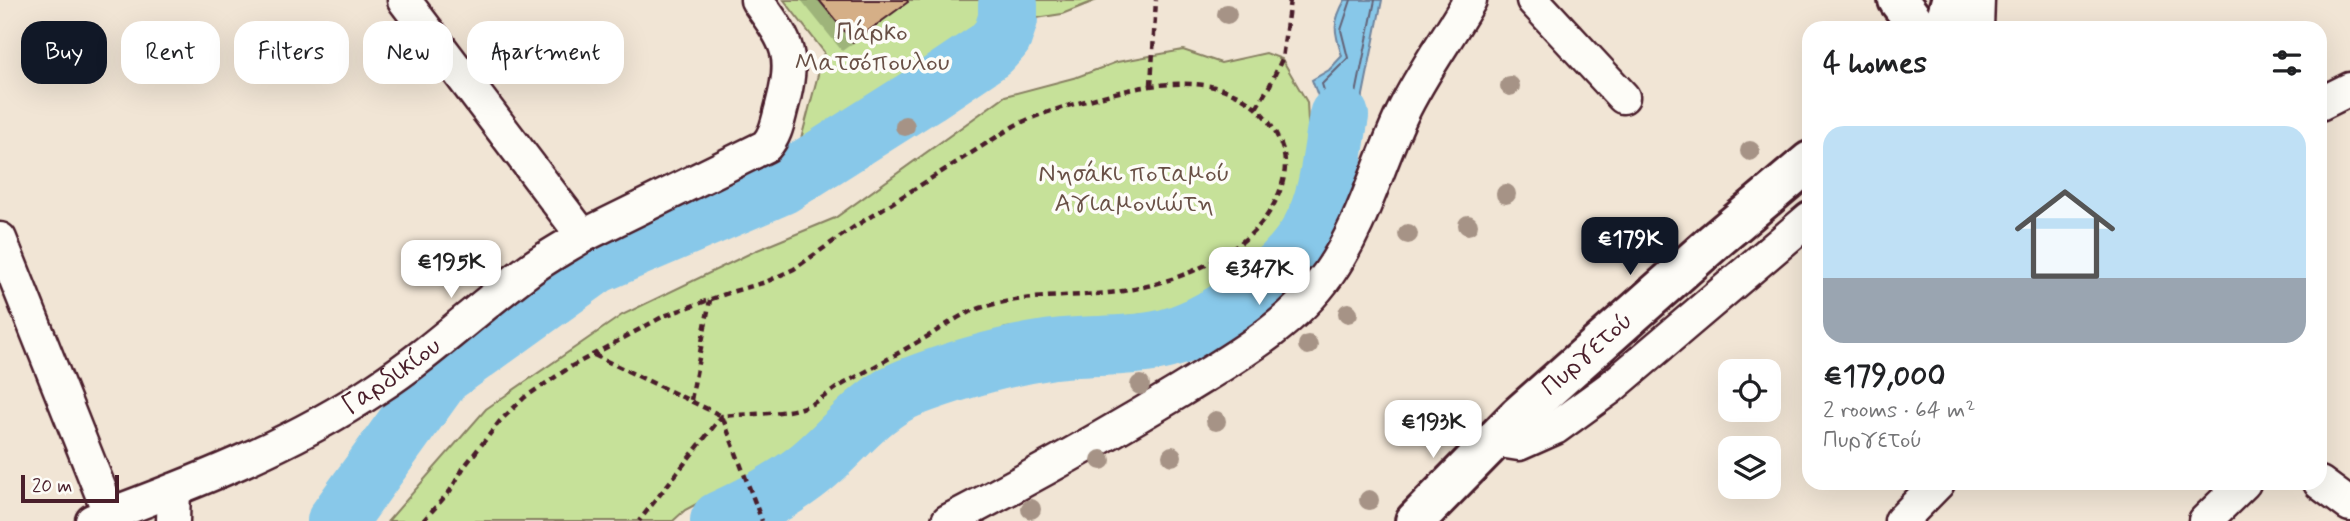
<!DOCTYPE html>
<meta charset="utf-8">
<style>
body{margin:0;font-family:Mynerve,sans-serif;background:#f2f2f2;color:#202124;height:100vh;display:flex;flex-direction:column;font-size:26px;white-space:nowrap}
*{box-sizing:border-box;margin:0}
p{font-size:23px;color:#757577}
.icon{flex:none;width:38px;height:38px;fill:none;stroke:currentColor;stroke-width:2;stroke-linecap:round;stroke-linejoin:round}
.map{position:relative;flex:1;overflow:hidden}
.details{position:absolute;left:1802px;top:21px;width:525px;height:469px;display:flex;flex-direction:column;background:#fff;border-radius:21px;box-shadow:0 7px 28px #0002}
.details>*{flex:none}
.guide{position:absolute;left:21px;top:21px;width:665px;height:63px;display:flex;gap:14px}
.buttons{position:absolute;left:1718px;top:359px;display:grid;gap:14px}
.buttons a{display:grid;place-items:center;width:63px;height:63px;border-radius:14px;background:#fff;box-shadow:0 7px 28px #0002;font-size:35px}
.scale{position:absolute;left:21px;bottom:18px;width:98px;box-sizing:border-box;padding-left:7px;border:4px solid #4a1f2b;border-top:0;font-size:19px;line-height:24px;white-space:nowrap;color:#4a1f2b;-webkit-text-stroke:5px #fdfcf7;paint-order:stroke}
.price{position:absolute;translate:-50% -60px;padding:0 16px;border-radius:14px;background:#fff;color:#222;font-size:23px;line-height:46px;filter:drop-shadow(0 2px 4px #0008)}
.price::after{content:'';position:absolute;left:50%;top:42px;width:21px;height:16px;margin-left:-10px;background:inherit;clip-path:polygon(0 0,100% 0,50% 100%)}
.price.on{background:#111827;color:#fff}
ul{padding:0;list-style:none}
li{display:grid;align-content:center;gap:14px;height:371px;padding:0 21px}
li+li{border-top:2px solid #e0e0e0}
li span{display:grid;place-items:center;height:217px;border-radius:21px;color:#555}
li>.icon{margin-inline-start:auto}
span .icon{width:126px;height:126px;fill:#fffc;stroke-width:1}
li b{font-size:30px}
h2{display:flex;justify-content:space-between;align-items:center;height:84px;padding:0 21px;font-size:30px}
.pill{padding:0 24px;border-radius:21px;background:#fff;box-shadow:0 7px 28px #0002;font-size:24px;line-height:63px}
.pill.on{background:#111827;color:#fff}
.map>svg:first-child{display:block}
.green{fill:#c6e199;stroke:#888062;stroke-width:2}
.water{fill:#88c8e9;stroke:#6f849d;stroke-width:2}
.shadow{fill:#0003}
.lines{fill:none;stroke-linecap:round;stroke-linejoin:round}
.shore{stroke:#636377;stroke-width:2}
.river{stroke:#88c8e9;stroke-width:60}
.building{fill:#d5af87;stroke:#4a1f2b;stroke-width:2}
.minor-casing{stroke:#4a1f2b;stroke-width:37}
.tertiary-casing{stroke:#4a1f2b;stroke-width:44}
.path{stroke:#4a1f2b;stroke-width:4.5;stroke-dasharray:7 5;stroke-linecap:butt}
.minor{stroke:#fdfcf7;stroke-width:32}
.tertiary{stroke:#fdfcf7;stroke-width:38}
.tree{fill:#a69386}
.labels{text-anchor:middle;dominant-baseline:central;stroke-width:7;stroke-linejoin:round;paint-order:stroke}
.park-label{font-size:26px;fill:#695046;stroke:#fdfcf7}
.street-label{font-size:26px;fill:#4a1f2b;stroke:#fdfcf7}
</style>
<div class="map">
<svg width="2350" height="521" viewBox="0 0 2350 521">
<rect width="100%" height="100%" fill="#f1e5d5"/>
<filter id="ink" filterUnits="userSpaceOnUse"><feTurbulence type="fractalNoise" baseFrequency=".0143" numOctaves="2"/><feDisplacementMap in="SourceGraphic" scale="14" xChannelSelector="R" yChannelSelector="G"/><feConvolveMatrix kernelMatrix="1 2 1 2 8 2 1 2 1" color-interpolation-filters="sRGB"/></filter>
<g filter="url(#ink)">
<path class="green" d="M784,0H1013L801,163L796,158L824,52Z
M1034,0H1097L1062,14L1036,18Z
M1183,50L1221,63L1266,53L1282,59L1307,102L1310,161L1289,230L1229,284L1167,312L1006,328L914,362L823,426L801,454L778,474L702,501L685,510L673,521H388L486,409L622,315L755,251L835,218L1005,96L1077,77L1117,62Z"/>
<path class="water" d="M1345,0H1382L1363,95L1361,127C1342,122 1337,110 1322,107L1312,80L1329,70L1342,56C1334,31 1332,23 1345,0Z"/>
<path class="shadow" d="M801,0H904L906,2L896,12L842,51Z"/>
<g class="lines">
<path class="shore" d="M1351,0L1341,30L1348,58L1322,84L1327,100L1351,117L1355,114L1356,94L1375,0"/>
<path class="river" d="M337,521L442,375L596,264L781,185L926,93L990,50L1002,37L1008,19V4
M720,521C752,506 784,490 811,468C843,442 870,403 909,388C954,371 1000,357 1047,350C1083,344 1121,348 1157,341C1210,331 1287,277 1312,229C1330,196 1332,153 1339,116"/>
</g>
<path class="building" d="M819,0H907L908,2L853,42Z"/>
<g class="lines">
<g class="minor-casing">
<g id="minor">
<path d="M404,0L583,236"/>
<path d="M1533,0L1623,97"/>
<path d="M1977,28L1978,0"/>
<path d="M2320,104L2350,89"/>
<path d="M0,239L110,515"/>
<path d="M1494,440L1519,444L1555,428L1610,388L1810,218"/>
<path d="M2320,483L2350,505"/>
<path id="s1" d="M92,521C191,484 289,447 377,388C431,353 477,308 529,270C546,257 565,247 583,236L766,146C776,135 778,121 782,106C796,53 788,44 757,0"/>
<path d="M173,521L174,490"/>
<path d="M948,521C1027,480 1104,437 1180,391C1233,358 1292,326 1329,273C1363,224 1377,167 1402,114C1421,74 1448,38 1470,0"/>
<path d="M1901,521L1938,483"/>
<path d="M2205,521L2244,483"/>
</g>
</g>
<g class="tertiary-casing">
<g id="tertiary">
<path d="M1898,0L1919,28"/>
<path d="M1940,28L1946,18L1951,0"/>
<path id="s2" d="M1415,521L1518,416L1715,241L1810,161"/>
</g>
</g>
<path class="path" d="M1151,85L1156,0
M1256,108L1270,85L1282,59L1290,0
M594,355L722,416L762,521
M691,400L710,300
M423,521L450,491L464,467L500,421L525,397L572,366L664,316L731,292L766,282L794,269L854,227L1014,126C1038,114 1063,107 1089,100C1158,80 1250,63 1282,147C1292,175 1275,209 1256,229C1222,264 1171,283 1123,291C1073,299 1021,292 972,311C957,317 943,327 930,335C900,352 869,370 838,387C827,394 814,405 801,408C782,414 744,414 722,416L639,521"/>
<use href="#minor" class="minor"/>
<use href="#tertiary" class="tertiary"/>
</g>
<g class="tree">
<circle cx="1227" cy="14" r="10"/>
<circle cx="1510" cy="86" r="10"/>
<circle cx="905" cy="126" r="10"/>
<circle cx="1750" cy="151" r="10"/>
<circle cx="1506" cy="194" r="10"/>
<circle cx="1468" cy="225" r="10"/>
<circle cx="1408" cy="234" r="10"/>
<circle cx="1348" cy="313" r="10"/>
<circle cx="1308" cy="345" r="10"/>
<circle cx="1140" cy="385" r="10"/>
<circle cx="1216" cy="421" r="10"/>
<circle cx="1172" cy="456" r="10"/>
<circle cx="1101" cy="460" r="10"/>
<circle cx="1369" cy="500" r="10"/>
<circle cx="1031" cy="509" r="10"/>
</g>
</g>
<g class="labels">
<g class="park-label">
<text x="872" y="33">Πάρκο<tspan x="872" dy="30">Ματσόπουλου</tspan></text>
<text x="1134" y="174">Νησάκι ποταμού<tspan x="1134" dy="30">Αγιαμονιώτη</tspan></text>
</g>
<g class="street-label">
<text stroke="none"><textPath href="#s2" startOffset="240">Πυργετού</textPath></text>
<text stroke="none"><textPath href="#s1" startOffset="334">Γαρδικίου</textPath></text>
</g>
</g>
</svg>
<div class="buttons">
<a><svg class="icon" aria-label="locate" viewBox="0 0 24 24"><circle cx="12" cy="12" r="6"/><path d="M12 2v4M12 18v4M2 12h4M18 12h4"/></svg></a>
<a><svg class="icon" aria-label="layers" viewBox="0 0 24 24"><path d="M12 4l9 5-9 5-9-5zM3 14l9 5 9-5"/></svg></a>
</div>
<div class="scale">20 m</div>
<b class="price on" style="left:1630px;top:277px">€179K</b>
<b class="price" style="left:451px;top:300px">€195K</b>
<b class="price" style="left:1259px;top:307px">€347K</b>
<b class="price" style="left:1433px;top:460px">€193K</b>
<div class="guide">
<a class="pill on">Buy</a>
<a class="pill">Rent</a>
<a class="pill">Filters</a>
<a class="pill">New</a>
<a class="pill">Apartment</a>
</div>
<section class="details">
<h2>4 homes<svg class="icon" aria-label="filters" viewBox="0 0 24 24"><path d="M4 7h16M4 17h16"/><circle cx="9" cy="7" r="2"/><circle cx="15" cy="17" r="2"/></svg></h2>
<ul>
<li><span style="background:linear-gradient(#bfe0f5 70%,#9aa5b1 0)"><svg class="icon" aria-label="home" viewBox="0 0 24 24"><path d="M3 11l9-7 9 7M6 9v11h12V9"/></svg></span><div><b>€179,000</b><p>2 rooms · 64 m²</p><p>Πυργετού</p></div></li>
</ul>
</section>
</div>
